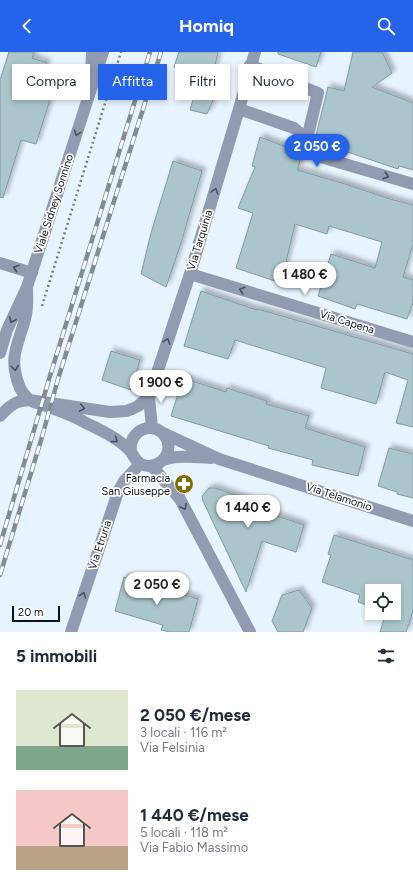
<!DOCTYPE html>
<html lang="it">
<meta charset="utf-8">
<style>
body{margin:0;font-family:Figtree,sans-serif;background:#f2f2f3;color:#1f2937;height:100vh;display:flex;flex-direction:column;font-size:15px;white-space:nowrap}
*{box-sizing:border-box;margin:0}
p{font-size:13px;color:#747a83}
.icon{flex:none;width:22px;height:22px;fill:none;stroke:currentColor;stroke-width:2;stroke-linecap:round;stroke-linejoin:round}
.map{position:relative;height:580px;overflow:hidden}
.details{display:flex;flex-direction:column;background:#fff;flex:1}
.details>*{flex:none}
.hud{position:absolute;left:12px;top:12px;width:389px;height:36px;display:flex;gap:8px}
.controls{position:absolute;left:365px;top:532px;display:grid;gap:8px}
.controls a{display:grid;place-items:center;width:36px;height:36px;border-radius:0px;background:#fff;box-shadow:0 2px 6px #0003;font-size:20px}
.scale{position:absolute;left:12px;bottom:10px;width:48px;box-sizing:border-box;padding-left:4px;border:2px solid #0d1419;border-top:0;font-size:11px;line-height:14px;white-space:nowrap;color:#0d1419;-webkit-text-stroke:3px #fff;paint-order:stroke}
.price{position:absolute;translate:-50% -34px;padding:0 9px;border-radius:14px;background:#fff;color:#222;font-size:13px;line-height:26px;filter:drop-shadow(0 1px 2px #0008)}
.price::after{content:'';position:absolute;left:50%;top:24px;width:12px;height:9px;margin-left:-6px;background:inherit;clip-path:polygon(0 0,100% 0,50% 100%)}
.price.selected{background:#2563eb;color:#fff}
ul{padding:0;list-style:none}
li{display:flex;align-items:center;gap:12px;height:100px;padding:0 16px}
li span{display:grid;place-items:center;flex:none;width:112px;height:80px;border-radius:0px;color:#555}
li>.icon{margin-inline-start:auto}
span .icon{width:48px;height:48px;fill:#fffc;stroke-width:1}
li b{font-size:17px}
h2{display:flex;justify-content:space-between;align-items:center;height:48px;padding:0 16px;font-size:17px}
.pill{padding:0 14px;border-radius:0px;background:#fff;box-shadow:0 2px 6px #0003;font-size:14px;line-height:36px}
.pill.selected{background:#2563eb;color:#fff}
header{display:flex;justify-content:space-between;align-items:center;height:52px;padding:0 16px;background:#2563eb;color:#fff;font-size:18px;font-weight:700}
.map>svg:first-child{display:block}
.building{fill:#aac5cb;stroke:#829ca2;filter:url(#shadow)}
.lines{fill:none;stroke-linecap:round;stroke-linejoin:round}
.path{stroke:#747d85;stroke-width:2.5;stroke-dasharray:2 3;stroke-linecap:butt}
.minor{stroke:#939bb3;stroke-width:12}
.rail-casing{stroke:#828c94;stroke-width:4.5}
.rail{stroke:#fff;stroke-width:3;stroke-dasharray:9;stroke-linecap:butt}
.oneway{stroke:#49515e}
.labels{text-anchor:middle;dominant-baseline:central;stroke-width:3.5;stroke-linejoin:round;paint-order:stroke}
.street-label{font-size:11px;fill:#0d1419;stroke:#fff}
.poi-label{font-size:11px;fill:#0d1419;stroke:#fff;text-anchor:end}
</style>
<header><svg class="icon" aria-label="back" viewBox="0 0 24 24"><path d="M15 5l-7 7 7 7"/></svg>Homiq<svg class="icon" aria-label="search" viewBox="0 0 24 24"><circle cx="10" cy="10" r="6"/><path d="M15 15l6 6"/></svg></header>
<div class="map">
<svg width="413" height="580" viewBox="0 0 413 580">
<defs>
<filter id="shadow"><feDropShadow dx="3.5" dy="-3.5" stdDeviation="2" flood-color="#0004"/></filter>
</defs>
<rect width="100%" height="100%" fill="#e7f3fd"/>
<path class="building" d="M9,0H34L32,6L47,11L40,33L53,38L36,92L21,88L3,146L0,145V28Z
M179,0H218L214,18L174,15Z
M278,0H321L316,15L278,2Z
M353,0H382L392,21L372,35L413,51V118L399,114L398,117L327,93L316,83L328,35L344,39Z
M195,41L214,46L207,62L190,58Z
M260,85L294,98L300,109L297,118L342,131L390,147L413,153V192L403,225L413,228V250L407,267L357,252L355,257L318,244L331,202L375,216L382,190L329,174L327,182L295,172L281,231L236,216L253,161L238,156L255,115L252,114Z
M173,109L202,119L181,191L166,235L141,222L151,181Z
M201,239L257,258L258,257L413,302V375L396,371L408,328L385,320L376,352L321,336L326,316L235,288L228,307L184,294Z
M111,299L140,308L131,338L102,328Z
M183,326L226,340L227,336L267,349L266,352L309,364L305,376L365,395L358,424L312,413L313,408L268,396L269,394L171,364Z
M389,396L413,402V446L397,442V440L378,434Z
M209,436H215L273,456L271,462L304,473L296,500L262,489L246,540L203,449L202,444Z
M334,483L413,508V559L406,580H380L386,561H394V539H372V555L358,550L360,543L322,530L331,503L328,502Z
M124,525L198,547L189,580H170L161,578L163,573L115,559Z
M299,538L312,556L303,580H278L272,569L282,543Z"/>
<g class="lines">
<path class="path" d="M42,254L121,0"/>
<path class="minor" d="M250,13L318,41L307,87
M91,25L92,0
M239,57L294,76L307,87L324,106L413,132
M0,211L32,221
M190,222L413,290
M27,235C27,244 28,254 26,263C19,293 7,304 20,336C22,340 26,345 29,348C35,351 43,353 49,355C63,360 76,365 88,372C101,378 122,389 131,400C134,404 135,409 141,412C155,419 171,406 168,391C163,368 128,372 131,400
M0,301L7,278L27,235L103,0
M0,364C10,354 14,349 29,348L110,360L126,359L132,357L138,354L149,345
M152,376L149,345L190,222L239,57L255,0
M163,381L219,407L413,469
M163,408C177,403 195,405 211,406
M152,414L180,447L250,580
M71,580L118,440L124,429L140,412"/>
<g class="rail-casing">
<path id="rail" d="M0,493L50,324L150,0
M0,523L42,385L58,327L161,0"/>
</g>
<use href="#rail" class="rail"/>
</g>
<defs><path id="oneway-chevron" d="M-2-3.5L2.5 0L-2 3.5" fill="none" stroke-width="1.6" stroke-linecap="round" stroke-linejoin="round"/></defs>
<g class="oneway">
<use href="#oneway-chevron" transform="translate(77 81) rotate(108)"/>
<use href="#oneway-chevron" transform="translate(386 124) rotate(17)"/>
<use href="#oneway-chevron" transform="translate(215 139) rotate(-73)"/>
<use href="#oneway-chevron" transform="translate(16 216) rotate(-162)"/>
<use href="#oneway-chevron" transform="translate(242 238) rotate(-163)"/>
<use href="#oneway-chevron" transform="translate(12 268) rotate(115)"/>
<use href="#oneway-chevron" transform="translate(167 289) rotate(-71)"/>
<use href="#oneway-chevron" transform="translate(15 316) rotate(83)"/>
<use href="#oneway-chevron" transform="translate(82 356) rotate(10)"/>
<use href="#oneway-chevron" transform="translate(115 388) rotate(37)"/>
<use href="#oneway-chevron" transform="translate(184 455) rotate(61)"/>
<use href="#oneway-chevron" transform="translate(83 543) rotate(-72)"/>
</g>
<defs>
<g id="pharmacy-disc" transform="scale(1)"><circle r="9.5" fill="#806b05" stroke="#fff"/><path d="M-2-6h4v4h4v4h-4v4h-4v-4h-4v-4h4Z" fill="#fff"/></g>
</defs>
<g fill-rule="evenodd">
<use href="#pharmacy-disc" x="184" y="432"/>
</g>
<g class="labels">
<g class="street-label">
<text transform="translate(54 152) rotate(-72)">Viale Sidney Sonnino</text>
<text transform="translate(200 188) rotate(-73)">Via Tarquinia</text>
<text transform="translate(347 270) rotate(17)">Via Capena</text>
<text transform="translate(339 445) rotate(18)">Via Telamonio</text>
<text transform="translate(100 493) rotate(-72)">Via Etruria</text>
</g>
<g class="poi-label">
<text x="170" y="426">Farmacia<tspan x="170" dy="13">San Giuseppe</tspan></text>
</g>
</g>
</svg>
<div class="controls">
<a><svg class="icon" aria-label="locate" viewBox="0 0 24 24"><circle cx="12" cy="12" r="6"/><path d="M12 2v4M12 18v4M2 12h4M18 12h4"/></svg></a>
</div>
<div class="scale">20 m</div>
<b class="price selected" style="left:317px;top:116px">2 050 €</b>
<b class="price" style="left:305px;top:244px">1 480 €</b>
<b class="price" style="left:161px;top:352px">1 900 €</b>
<b class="price" style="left:248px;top:477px">1 440 €</b>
<b class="price" style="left:157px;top:554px">2 050 €</b>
<div class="hud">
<a class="pill">Compra</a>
<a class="pill selected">Affitta</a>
<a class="pill">Filtri</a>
<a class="pill">Nuovo</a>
</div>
</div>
<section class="details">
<h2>5 immobili<svg class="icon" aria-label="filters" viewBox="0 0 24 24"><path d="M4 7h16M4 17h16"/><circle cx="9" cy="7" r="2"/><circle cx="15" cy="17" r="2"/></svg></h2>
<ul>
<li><span style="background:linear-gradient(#dfe7d0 70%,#7fa58c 0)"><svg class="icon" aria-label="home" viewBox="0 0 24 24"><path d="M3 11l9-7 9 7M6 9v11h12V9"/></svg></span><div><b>2 050 €/mese</b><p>3 locali · 116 m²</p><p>Via Felsinia</p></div></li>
<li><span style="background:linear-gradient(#f6c9c9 70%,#b9a48a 0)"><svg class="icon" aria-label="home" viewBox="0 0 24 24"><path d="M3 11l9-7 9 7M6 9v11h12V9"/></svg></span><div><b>1 440 €/mese</b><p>5 locali · 118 m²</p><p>Via Fabio Massimo</p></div></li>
</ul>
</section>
